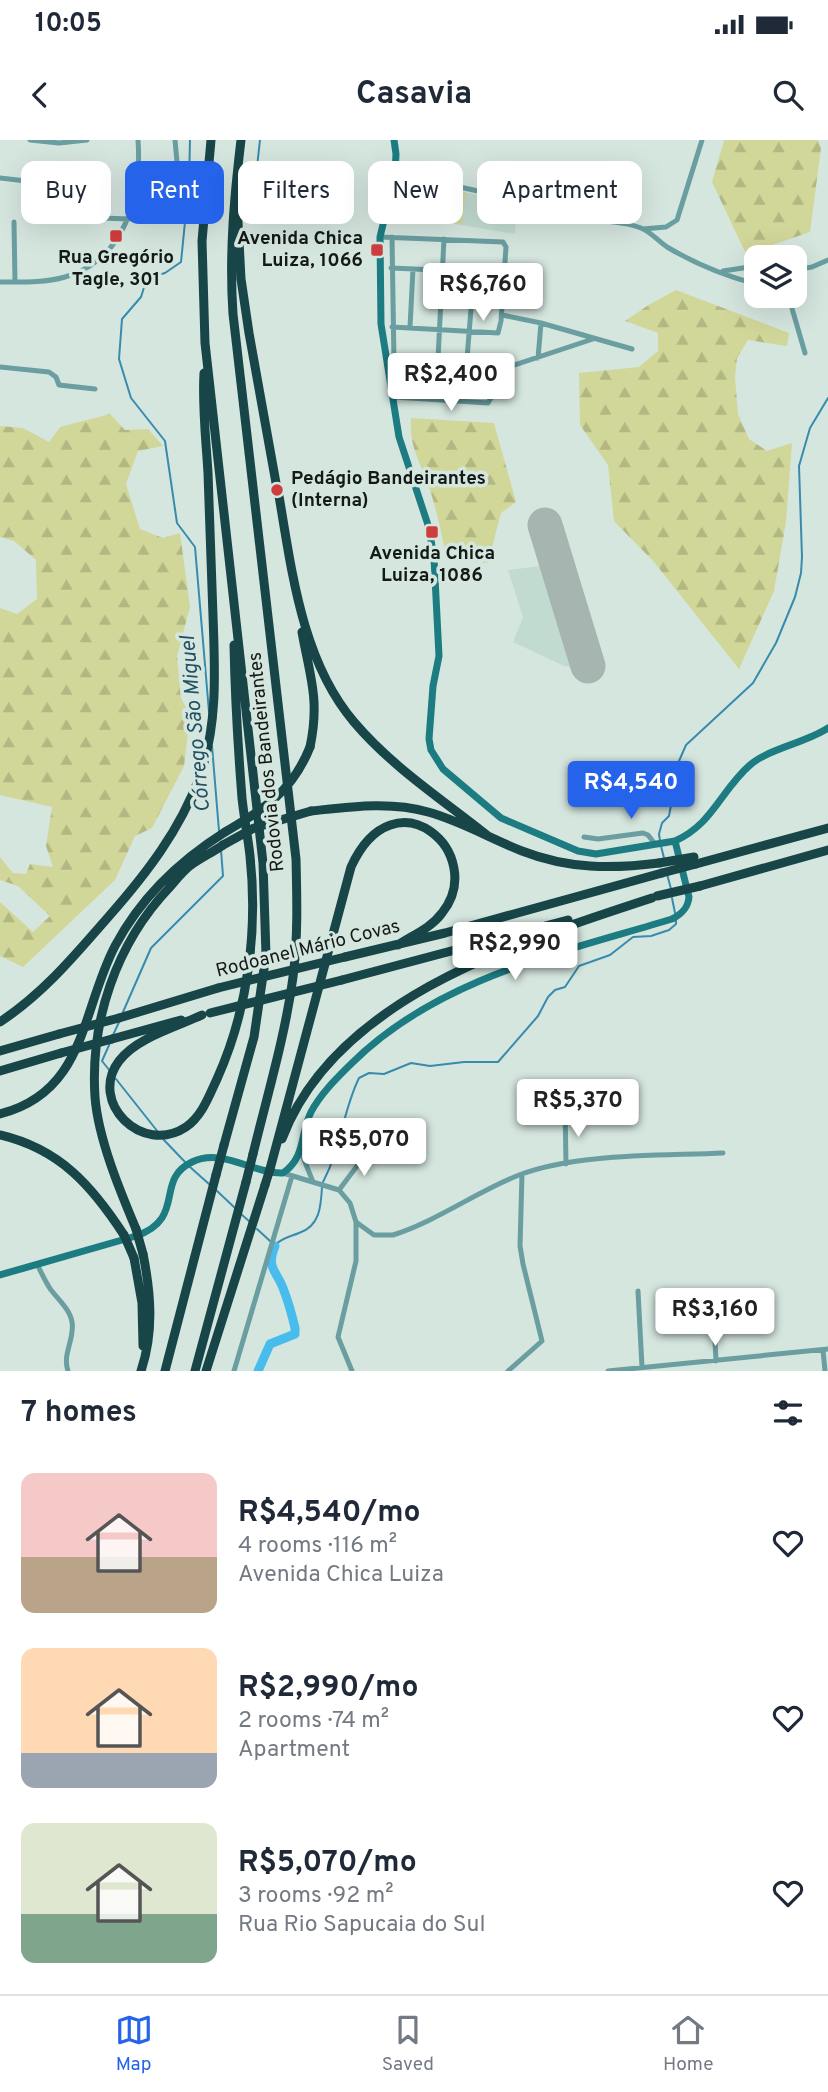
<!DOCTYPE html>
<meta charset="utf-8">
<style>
body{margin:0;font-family:Overpass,sans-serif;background:#f2f2f3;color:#1f2937;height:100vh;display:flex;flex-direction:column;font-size:26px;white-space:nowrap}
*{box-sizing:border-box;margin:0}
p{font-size:23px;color:#747a83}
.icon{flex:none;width:38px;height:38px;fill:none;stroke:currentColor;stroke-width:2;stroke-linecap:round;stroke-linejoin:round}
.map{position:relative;height:1231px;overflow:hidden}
.panel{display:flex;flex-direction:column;background:#fff;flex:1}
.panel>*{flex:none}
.banner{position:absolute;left:21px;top:21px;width:788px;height:63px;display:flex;gap:14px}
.controls{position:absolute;left:744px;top:105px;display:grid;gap:14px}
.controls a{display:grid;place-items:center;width:63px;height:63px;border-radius:14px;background:#fff;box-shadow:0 7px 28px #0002;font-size:35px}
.price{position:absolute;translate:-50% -60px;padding:0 16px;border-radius:7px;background:#fff;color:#222;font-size:23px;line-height:46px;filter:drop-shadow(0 2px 4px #0008)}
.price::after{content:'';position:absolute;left:50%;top:42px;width:21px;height:16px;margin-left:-10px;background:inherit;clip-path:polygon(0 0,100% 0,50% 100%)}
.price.active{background:#2563eb;color:#fff}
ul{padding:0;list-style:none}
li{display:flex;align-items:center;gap:21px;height:175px;padding:0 21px}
li span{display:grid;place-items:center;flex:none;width:196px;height:140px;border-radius:14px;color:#555}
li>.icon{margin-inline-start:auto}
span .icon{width:84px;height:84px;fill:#fffc;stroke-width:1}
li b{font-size:30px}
h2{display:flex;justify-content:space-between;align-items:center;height:84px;padding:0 21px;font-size:30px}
.pill{padding:0 24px;border-radius:14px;background:#fff;box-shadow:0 7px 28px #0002;font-size:24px;line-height:63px}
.pill.active{background:#2563eb;color:#fff}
.status{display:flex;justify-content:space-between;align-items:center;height:49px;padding:0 35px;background:#fff;direction:ltr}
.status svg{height:19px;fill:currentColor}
header{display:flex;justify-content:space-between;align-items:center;height:91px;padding:0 21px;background:#fff;font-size:32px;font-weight:700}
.tabs{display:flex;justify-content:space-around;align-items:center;height:98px;border-top:2px solid #e0e1e3;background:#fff;font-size:19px;color:#747a83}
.tabs a{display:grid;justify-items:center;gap:4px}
.tabs .active{color:#2563eb}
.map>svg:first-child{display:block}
.built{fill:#c2dbd1}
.forest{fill:url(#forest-firs)}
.pitch{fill:#d1d799}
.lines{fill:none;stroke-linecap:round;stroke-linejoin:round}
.stream{stroke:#388bad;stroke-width:2}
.river{stroke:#48bced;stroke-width:9}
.runway{stroke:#a7b5b0;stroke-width:35}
.minor{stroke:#6a9ea1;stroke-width:5}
.secondary{stroke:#1c7c82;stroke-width:7}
.motorway{stroke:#184648;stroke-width:9}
.motorway-bridge{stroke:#184648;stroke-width:9}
.poi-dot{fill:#cd3e3d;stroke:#d5e6df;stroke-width:2.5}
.labels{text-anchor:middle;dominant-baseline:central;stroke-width:7;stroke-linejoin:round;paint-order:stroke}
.poi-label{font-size:19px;font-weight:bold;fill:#141a18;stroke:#d5e6df}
.street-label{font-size:19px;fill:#141a18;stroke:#d5e6df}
.water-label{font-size:21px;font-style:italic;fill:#225166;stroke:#d5e6df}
</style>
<div class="status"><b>10:05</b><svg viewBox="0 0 49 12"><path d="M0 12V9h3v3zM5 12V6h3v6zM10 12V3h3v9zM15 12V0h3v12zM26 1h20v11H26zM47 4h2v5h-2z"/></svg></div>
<header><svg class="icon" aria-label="back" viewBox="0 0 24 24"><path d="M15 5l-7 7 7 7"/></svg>Casavia<svg class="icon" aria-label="search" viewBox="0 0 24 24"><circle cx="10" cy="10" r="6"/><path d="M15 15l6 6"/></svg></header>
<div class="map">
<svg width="828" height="1231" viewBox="0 0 828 1231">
<defs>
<pattern id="forest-firs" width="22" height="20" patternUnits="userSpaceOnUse" patternTransform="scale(1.75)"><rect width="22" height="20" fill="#d1d799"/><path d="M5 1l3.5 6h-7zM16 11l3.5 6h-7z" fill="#b3b883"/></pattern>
</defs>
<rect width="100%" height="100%" fill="#d5e6df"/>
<path class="built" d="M397,40L517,62L515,94L389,73Z
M552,382L595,524L581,528L564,526L513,502L523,477L508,430L550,425L539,387Z"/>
<path class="forest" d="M724,0H818L821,8L810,92L746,114L712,42Z
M676,150L789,193L787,206L748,200L737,218L735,237L738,274L749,299L767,311L792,303L786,382L774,451L739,529L654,422L614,381L608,325L580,285L579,233L639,227L658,211V193L625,181L650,164Z
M110,274L125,290L148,289L163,306L138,311L126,344L140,389L163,398L180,393L190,467L177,516L181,558L190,575L184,626L152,688L135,696L115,740L23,827L0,816V762L33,792L50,776L18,746L0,740V717L13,733L26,734L30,724L53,727L46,706L52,667L0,655V468L17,474L37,459L36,420L14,401L0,397V286L23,288L49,302L60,287Z
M411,278L494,283L516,362L501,373L488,423L447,418C441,394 437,370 429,347C420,321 409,307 411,278Z"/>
<path class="pitch" d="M446,49L466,52L462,84L441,81Z"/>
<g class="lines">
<path class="stream" d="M190,0L189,42L181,122L165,133L147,138L141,157L122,179L119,219L131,258L165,301L177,383L195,407L209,572
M255,45L260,0
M212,606L219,691
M660,701L659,694L662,683L669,676L679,621L686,605L753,543L776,503L795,457L801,433L802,417L799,326L810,288L828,258
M661,706L664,718
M667,734L671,749
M672,758L675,773
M123,872L151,808L223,736L221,710
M113,895L120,880
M110,931L102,921L110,903
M116,939L158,992
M163,999L186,1023
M190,1027L209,1044
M323,1042C342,1006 342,973 359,938L369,933L384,934L411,923L430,926L464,922H498L538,876L548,857L555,850L565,847L579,826L610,815L633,797L651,796L669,790L676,784V778
M216,1050L235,1068
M241,1074L250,1082
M257,1089L270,1101
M275,1105C282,1098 289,1097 299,1093C320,1086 321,1066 322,1047"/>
<path class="river" d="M258,1231L270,1204L295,1194V1188C292,1175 288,1161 283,1148C276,1130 266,1128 275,1106"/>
<path class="runway" d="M545,385L588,526"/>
<path class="minor" d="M30,0L59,3L87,0
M175,0L178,33L177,48
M395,34C460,46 524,61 589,78C606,83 625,81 641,88C651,92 658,101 667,107C694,123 725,136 756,144
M0,38L26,41
M74,77L129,79
M14,82L15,142
M643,89L666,87L677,80L702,0
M380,97L503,102L506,107L501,181L498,193L392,187
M392,97L394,222L399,225L490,233L493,236L491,258L488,263L395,257
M391,128L505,133
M794,130L812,127L828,120
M723,131L756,126
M0,142C22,142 44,143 65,137C125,120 142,56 138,0
M783,156L791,165L805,213
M502,175L541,183L632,209
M410,187L413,129
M538,218L541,183
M0,227L49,232L56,237L59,245L95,249
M466,231L474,132
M496,231L593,199
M436,259L444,99
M584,697L598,699L643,693L648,695L655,704
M301,1012L313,1042
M566,1024L565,966L573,963
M283,1033L339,1050L350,1063L356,1082V1121L338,1197L352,1231
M339,1050L369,1010
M356,1082L374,1095H393C437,1081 476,1052 519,1035C576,1013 662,1016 723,1013
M38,1126C42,1134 46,1143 51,1150C59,1160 70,1170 72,1182C75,1199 62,1214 68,1231
M638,1151L642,1227
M715,1155L714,1183L716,1221
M823,1210L825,1231
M234,1231L292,1036
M508,1231L542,1201L523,1124L520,1106L522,1034
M608,1231L828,1209"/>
<path class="secondary" d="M394,0L396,14L395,34L380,97L381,184L399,297L429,388L434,418L439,516L433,546L429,599L431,610L443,629L501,678L578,711L596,714L675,701C713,684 721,650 750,625C768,609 805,603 828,588
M0,1135L136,1096C187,1078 154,1040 192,1022C222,1007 253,1034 283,1033C306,1017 300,994 311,972C321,953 337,938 352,923C438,838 560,813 672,779C682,774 688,768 689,757L675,701"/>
<path class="motorway" d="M211,0L202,101L205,203L263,723L266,815L254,897L224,1005
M241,0C234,59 229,115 233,174L296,719C297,759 298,798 293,837C285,897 267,956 253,1014
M237,63L241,139L249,193L276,343
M279,356C292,432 302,521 354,582C392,627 443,660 488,696
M302,492C310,537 320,560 310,607
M311,671C349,667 390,661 428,672C461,681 491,699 522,711C568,729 612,729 659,723
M696,724L828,688
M700,746L828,710
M345,817L445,793L662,733
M342,840L568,780
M202,875C176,887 136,898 119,921C88,962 142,1016 186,987C202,976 209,956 217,939C248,870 258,791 250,716C248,697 244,678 242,658C238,607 235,556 234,505
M119,878L218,848
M0,882C44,853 76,814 110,775C146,734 180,690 199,638C218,586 215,531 213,476C211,428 210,381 208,333C206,299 202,266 204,233
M112,899L181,880
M0,911L59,894
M0,931L61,913
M0,974C86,952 81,871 115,806C141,757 179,721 225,692
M0,995C60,1009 92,1046 124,1095
M282,999C335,857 522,801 652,758
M270,1029L351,727C395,630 489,714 442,773C431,788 413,795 398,805
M136,1089C120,1051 98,998 95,957C90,881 116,804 169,748C176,740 183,731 191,725C201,718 213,712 223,705
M134,1118L142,1163L143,1206
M141,1231C154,1192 151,1154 143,1114
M165,1231L216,1035
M195,1231L246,1042
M206,1231L265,1045"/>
<path class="motorway-bridge" d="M225,692C265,668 292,652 310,607
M223,705L254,688L311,671
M659,723L694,717
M662,733L696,724
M657,756L700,746
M218,848L345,817
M210,873L342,840
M59,894L119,878
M61,913L112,899
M216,1035L224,1005
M246,1042L253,1014
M265,1045L270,1029
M136,1089L143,1114
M124,1095L134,1118"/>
</g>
<g class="poi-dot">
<rect x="109" y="89" width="14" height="14" rx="3.5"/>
<rect x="370" y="103" width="14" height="14" rx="3.5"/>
<circle cx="277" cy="350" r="7"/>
<rect x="425" y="385" width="14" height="14" rx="3.5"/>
</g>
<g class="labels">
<g class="poi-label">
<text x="363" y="99" text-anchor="end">Avenida Chica<tspan x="363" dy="22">Luiza, 1066</tspan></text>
<text x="116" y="118">Rua Gregório<tspan x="116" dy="22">Tagle, 301</tspan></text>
<text x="291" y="339" text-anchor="start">Pedágio Bandeirantes<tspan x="291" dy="22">(Interna)</tspan></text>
<text x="432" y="414">Avenida Chica<tspan x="432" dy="22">Luiza, 1086</tspan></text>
</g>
<g class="street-label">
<text transform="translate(267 622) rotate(-96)">Rodovia dos Bandeirantes</text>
<text transform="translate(308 809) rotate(-14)">Rodoanel Mário Covas</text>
</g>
<g class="water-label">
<text transform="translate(196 584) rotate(-95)">Córrego São Miguel</text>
</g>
</g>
</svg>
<div class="controls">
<a><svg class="icon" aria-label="layers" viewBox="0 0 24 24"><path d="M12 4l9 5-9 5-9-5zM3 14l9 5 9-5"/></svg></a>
</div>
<b class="price" style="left:483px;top:183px">R$6,760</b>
<b class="price" style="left:451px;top:273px">R$2,400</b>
<b class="price active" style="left:631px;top:681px">R$4,540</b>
<b class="price" style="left:515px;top:842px">R$2,990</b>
<b class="price" style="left:578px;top:999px">R$5,370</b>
<b class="price" style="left:364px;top:1038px">R$5,070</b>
<b class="price" style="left:715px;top:1208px">R$3,160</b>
<div class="banner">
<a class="pill">Buy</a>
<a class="pill active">Rent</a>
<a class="pill">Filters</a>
<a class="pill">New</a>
<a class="pill">Apartment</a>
</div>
</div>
<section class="panel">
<h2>7 homes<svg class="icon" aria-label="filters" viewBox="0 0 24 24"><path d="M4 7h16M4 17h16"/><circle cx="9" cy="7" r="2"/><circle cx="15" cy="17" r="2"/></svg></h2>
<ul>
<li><span style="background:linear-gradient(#f6c9c9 60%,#b9a48a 0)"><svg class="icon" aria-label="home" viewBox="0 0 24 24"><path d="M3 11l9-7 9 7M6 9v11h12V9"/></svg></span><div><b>R$4,540/mo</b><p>4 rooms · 116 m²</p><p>Avenida Chica Luiza</p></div><svg class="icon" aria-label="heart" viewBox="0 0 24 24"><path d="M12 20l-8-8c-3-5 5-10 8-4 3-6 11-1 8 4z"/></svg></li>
<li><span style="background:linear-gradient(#ffd9b3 75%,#9aa5b1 0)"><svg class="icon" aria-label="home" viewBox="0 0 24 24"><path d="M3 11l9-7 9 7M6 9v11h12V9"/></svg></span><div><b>R$2,990/mo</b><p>2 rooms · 74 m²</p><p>Apartment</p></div><svg class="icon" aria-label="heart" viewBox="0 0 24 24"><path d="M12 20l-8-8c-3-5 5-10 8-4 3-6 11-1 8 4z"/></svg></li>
<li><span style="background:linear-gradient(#dfe7d0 65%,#7fa58c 0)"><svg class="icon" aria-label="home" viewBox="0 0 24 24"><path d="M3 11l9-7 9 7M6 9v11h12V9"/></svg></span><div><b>R$5,070/mo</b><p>3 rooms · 92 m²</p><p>Rua Rio Sapucaia do Sul</p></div><svg class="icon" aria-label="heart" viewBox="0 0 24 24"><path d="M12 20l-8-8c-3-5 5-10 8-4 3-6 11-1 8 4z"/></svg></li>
</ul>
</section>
<nav class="tabs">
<a class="active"><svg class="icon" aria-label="map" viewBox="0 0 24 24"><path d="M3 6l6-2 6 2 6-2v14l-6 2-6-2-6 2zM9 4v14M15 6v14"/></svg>Map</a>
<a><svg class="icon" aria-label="saved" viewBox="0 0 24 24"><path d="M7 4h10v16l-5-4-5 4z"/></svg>Saved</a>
<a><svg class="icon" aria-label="home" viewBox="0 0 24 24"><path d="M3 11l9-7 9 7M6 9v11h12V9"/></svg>Home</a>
</nav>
